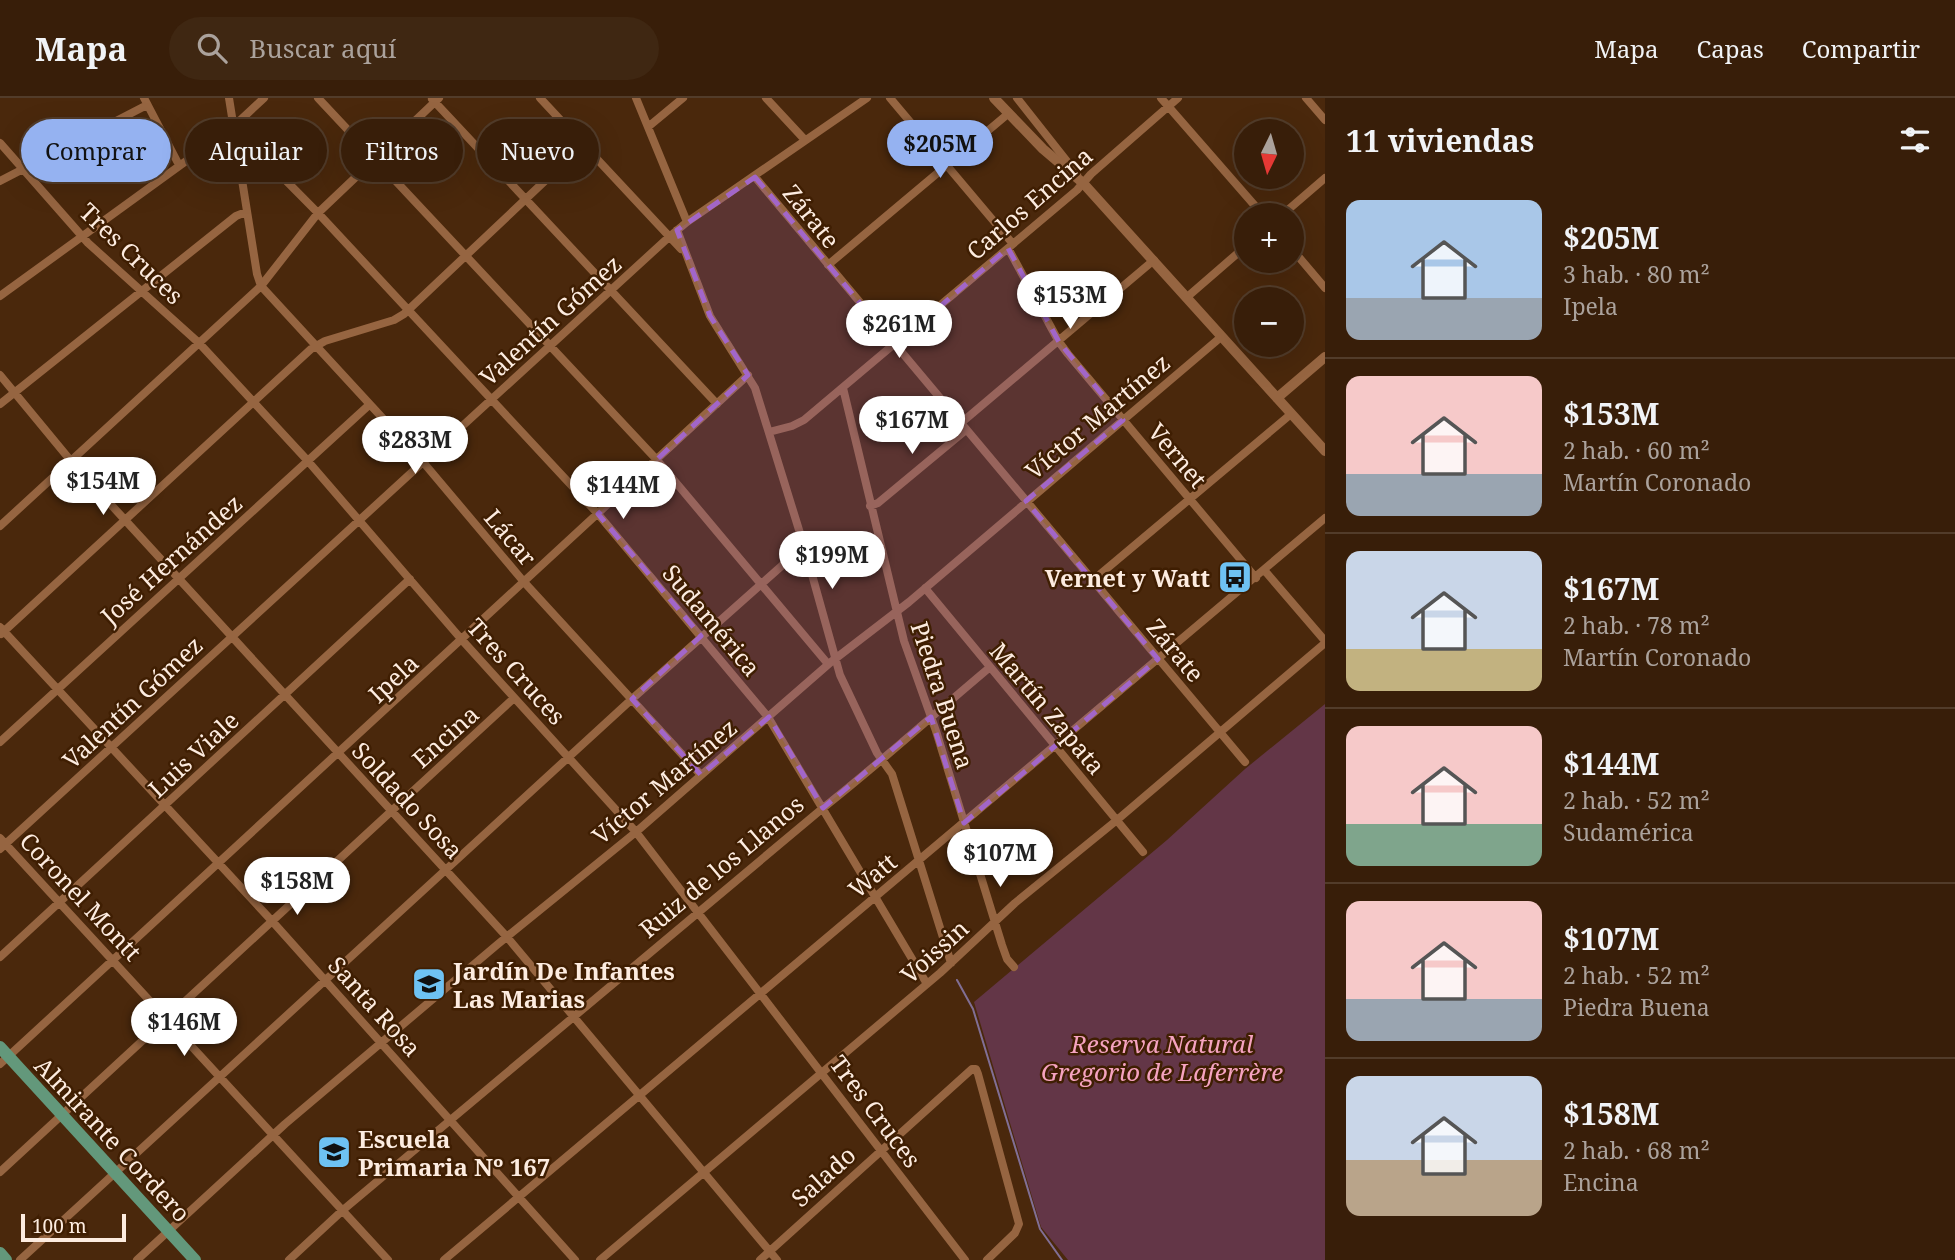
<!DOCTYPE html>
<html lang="es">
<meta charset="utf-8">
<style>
body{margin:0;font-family:"Noto Serif",serif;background:#3f2712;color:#f1f3f6;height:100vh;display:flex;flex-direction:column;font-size:26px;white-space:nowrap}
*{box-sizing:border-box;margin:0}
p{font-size:23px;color:#aba29c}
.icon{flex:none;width:38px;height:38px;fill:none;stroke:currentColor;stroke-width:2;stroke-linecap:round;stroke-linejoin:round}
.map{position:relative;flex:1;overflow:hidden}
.drawer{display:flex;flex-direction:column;background:#381e09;width:630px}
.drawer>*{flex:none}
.banner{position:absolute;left:21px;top:21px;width:665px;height:63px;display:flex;gap:14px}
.needle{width:46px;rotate:185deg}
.tools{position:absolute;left:1234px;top:21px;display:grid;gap:14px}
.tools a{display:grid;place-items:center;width:70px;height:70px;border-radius:50%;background:#381e09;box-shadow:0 7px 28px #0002,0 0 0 2px #523c2a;font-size:35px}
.scale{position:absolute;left:21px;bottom:18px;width:105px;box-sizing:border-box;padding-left:7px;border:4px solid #fdece0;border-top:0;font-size:19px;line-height:24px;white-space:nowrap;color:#fdece0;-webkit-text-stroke:5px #3f1e02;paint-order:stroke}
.price{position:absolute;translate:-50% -60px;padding:0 16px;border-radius:24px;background:#fff;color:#222;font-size:23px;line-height:46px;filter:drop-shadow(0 2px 4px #0008)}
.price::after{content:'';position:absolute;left:50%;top:42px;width:21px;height:16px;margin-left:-10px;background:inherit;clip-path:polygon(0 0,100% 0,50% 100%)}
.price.selected{background:#95b2f1;color:#111}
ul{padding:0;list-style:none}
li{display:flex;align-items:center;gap:21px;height:175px;padding:0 21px}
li+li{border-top:2px solid #523c2a}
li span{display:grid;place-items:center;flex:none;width:196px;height:140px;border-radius:14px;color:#555}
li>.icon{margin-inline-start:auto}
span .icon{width:84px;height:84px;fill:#fffc;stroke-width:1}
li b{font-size:30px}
h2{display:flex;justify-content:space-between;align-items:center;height:84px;padding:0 21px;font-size:30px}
.pill{padding:0 24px;border-radius:32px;background:#381e09;box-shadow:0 7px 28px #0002,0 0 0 2px #523c2a;font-size:24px;line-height:63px}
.pill.selected{background:#95b2f1;color:#111}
header{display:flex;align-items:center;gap:42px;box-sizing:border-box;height:98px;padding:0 35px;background:#381e09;border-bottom:2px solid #523c2a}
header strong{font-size:33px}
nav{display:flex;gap:38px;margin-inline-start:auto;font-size:24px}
.search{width:490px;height:63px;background:#3f2712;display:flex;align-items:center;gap:18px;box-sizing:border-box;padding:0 24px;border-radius:38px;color:#aba29c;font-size:26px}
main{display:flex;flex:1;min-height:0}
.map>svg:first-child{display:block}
.green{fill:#633647}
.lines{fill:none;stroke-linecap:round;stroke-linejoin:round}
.stream{stroke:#816f95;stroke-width:2}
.street{stroke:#966541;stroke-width:8}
.secondary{stroke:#966541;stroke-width:10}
.primary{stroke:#63987b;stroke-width:12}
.marked{fill:#a266c9;fill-opacity:0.2;stroke:#a266c9;stroke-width:5;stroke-dasharray:14 9;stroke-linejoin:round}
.labels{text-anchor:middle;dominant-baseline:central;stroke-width:5;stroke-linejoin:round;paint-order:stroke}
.street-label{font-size:24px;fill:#fdece0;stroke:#3f1e02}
.poi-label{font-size:24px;font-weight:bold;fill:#fdece0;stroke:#3f1e02;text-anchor:start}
.park-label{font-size:24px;font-style:italic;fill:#f5a3c0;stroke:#3f1e02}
</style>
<header>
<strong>Mapa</strong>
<div class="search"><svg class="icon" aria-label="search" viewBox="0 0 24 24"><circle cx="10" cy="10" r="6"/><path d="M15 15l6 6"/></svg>Buscar aquí</div>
<nav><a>Mapa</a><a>Capas</a><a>Compartir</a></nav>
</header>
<main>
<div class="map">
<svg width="1325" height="1162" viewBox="0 0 1325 1162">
<rect width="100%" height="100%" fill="#4a280c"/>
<path class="green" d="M1325,606V1162H1068L1041,1129L974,904L1167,742L1245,671Z"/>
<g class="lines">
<path class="stream" d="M957,882L973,911L1040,1131L1062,1162"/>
<path class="street" d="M144,0L179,67
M229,0L257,176L261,188L423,364L524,484L701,677
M318,0L657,362L828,566
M540,0L681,151
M636,0L687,124
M766,0L805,42
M890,0L1013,146
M1017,0L1077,76
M1161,0L1263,117
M1306,0L1325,22
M432,1L717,306
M233,29L318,115L598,416L768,619L927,886
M648,29L683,0
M0,45L88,145L199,245L307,362L462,542L636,734L965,1162
M755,79L1245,664
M0,83L147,7
M1282,117L1325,80
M677,132L710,218L755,290L804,448L840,577L877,655L892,676L951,865
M1008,150L1059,244L1068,256L1256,480
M1292,151L1325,190
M828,167L1009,15
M0,198L233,29L264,0
M1186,200L1246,148
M0,277L71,363L125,422L507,839L777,1162
M843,290L904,543L936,633L1002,847L1007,861L1014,869
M0,306L236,118L246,114
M961,325L1154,162
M769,334L792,328L804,322L1077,92L1091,76L1178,0
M870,408L878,405L966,332
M0,428L261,188L318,115L439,0
M1265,473L1325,543
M1092,483L1291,316
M925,490L1143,754
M0,529L272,823L575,1162
M1,536L311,251L325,243L394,222L404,216L583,47
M0,644L369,307
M0,740L388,1162
M0,751L669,139L687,124L867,0
M0,859L410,481
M0,966L748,277
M0,1074L514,600
M20,1162L632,601L804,448
M137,1162L285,1026L498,846L636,734L831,564L909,504L1221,239
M289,1162L343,1112L823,710C880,665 933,617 989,570
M444,1162L1325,420
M600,1162L940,875L1015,805L1117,722L1325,545
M760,1162L972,971H976L978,976L1019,1126L1015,1135L987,1162"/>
<path class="secondary" d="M994,0L1043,51L1083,85L1325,353
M1277,300L1325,259"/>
<path class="primary" d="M0,949L195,1162
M0,1155L6,1162"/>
</g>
<path class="marked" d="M755,79L895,247L1008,150L1059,244L1123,322L1026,403L1158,561L964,725L931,619L823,710L769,619L701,677L632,601L701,538L598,416L748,277L710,218L677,132Z"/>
<defs>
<g id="bus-square" transform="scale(1.75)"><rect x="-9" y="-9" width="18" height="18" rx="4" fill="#6ec2f3" stroke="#3f1e02"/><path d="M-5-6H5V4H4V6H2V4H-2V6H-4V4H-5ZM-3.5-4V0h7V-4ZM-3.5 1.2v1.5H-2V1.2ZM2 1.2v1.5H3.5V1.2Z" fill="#111"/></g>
<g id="school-square" transform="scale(1.75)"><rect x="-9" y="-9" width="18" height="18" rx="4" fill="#6ec2f3" stroke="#3f1e02"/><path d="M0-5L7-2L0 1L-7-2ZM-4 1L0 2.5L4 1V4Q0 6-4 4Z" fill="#111"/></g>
</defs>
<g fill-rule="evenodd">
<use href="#bus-square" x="1235" y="479"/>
<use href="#school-square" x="429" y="886"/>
<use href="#school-square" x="334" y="1054"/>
</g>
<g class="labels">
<g class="street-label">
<text transform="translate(1029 105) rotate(-41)">Carlos Encina</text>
<text transform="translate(812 118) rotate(51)">Zárate</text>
<text transform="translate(132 155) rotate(44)">Tres Cruces</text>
<text transform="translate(550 222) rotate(-42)">Valentín Gómez</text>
<text transform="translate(1097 318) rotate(-40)">Víctor Martínez</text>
<text transform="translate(1178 357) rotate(50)">Vernet</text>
<text transform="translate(511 439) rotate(50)">Lácar</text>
<text transform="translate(171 461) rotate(-42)">José Hernández</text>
<text transform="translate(712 522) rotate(50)">Sudamérica</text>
<text transform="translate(1176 552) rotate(50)">Zárate</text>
<text transform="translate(517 573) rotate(48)">Tres Cruces</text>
<text transform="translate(393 580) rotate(-43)">Ipela</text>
<text transform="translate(943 597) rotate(72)">Piedra Buena</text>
<text transform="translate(132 604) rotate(-43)">Valentín Gómez</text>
<text transform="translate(1048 610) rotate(50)">Martín Zapata</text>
<text transform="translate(445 638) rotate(-42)">Encina</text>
<text transform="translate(193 656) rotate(-43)">Luis Viale</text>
<text transform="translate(664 683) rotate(-40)">Víctor Martínez</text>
<text transform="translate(408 702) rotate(47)">Soldado Sosa</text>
<text transform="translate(721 768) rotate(-40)">Ruiz de los Llanos</text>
<text transform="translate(872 777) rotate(-40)">Watt</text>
<text transform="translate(81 798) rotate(47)">Coronel Montt</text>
<text transform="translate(934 853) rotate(-42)">Voissin</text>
<text transform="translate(375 908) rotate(48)">Santa Rosa</text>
<text transform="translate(876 1013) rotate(53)">Tres Cruces</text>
<text transform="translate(113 1041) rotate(47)">Almirante Cordero</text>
<text transform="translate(823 1078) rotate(-42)">Salado</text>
</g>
<g class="poi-label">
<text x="1210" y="479" text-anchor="end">Vernet y Watt</text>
<text x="453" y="872">Jardín De Infantes<tspan x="453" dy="28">Las Marias</tspan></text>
<text x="358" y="1040">Escuela<tspan x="358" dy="28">Primaria Nº 167</tspan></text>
</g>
<g class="park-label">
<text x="1162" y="945">Reserva Natural<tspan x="1162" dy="28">Gregorio de Laferrère</tspan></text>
</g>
</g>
</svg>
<div class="tools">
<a><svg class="needle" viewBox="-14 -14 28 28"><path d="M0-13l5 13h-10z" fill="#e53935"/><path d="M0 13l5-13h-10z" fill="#aba29c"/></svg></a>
<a>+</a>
<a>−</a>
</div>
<div class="scale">100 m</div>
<b class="price selected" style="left:940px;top:82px">$205M</b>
<b class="price" style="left:1070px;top:233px">$153M</b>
<b class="price" style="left:899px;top:262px">$261M</b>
<b class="price" style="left:912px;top:358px">$167M</b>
<b class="price" style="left:415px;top:378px">$283M</b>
<b class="price" style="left:103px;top:419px">$154M</b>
<b class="price" style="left:623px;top:423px">$144M</b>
<b class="price" style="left:832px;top:493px">$199M</b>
<b class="price" style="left:1000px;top:791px">$107M</b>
<b class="price" style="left:297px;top:819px">$158M</b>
<b class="price" style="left:184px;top:960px">$146M</b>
<div class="banner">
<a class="pill selected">Comprar</a>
<a class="pill">Alquilar</a>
<a class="pill">Filtros</a>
<a class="pill">Nuevo</a>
</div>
</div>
<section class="drawer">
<h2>11 viviendas<svg class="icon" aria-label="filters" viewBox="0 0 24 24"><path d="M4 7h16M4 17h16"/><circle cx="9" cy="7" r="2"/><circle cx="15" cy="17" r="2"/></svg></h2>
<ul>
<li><span style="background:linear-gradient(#a9c7e8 70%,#9aa5b1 0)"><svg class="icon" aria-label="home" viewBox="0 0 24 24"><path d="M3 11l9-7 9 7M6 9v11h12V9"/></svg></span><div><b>$205M</b><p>3 hab. · 80 m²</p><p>Ipela</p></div></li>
<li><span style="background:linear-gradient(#f6c9c9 70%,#9aa5b1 0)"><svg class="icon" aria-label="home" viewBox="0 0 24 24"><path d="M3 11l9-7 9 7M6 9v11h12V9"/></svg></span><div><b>$153M</b><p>2 hab. · 60 m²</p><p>Martín Coronado</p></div></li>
<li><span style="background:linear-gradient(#c9d6e8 70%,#c2b280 0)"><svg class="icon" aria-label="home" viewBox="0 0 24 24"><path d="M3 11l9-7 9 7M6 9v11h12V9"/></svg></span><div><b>$167M</b><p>2 hab. · 78 m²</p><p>Martín Coronado</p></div></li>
<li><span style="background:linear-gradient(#f6c9c9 70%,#7fa58c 0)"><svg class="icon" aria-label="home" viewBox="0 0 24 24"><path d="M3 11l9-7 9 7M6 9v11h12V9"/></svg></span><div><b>$144M</b><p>2 hab. · 52 m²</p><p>Sudamérica</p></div></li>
<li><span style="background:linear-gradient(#f6c9c9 70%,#9aa5b1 0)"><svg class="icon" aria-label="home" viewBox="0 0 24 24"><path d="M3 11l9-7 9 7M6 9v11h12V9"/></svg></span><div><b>$107M</b><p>2 hab. · 52 m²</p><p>Piedra Buena</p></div></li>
<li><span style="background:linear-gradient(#c9d6e8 60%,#b9a48a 0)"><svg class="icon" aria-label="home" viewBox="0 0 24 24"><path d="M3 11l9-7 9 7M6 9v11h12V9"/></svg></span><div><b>$158M</b><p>2 hab. · 68 m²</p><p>Encina</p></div></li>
</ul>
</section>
</main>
